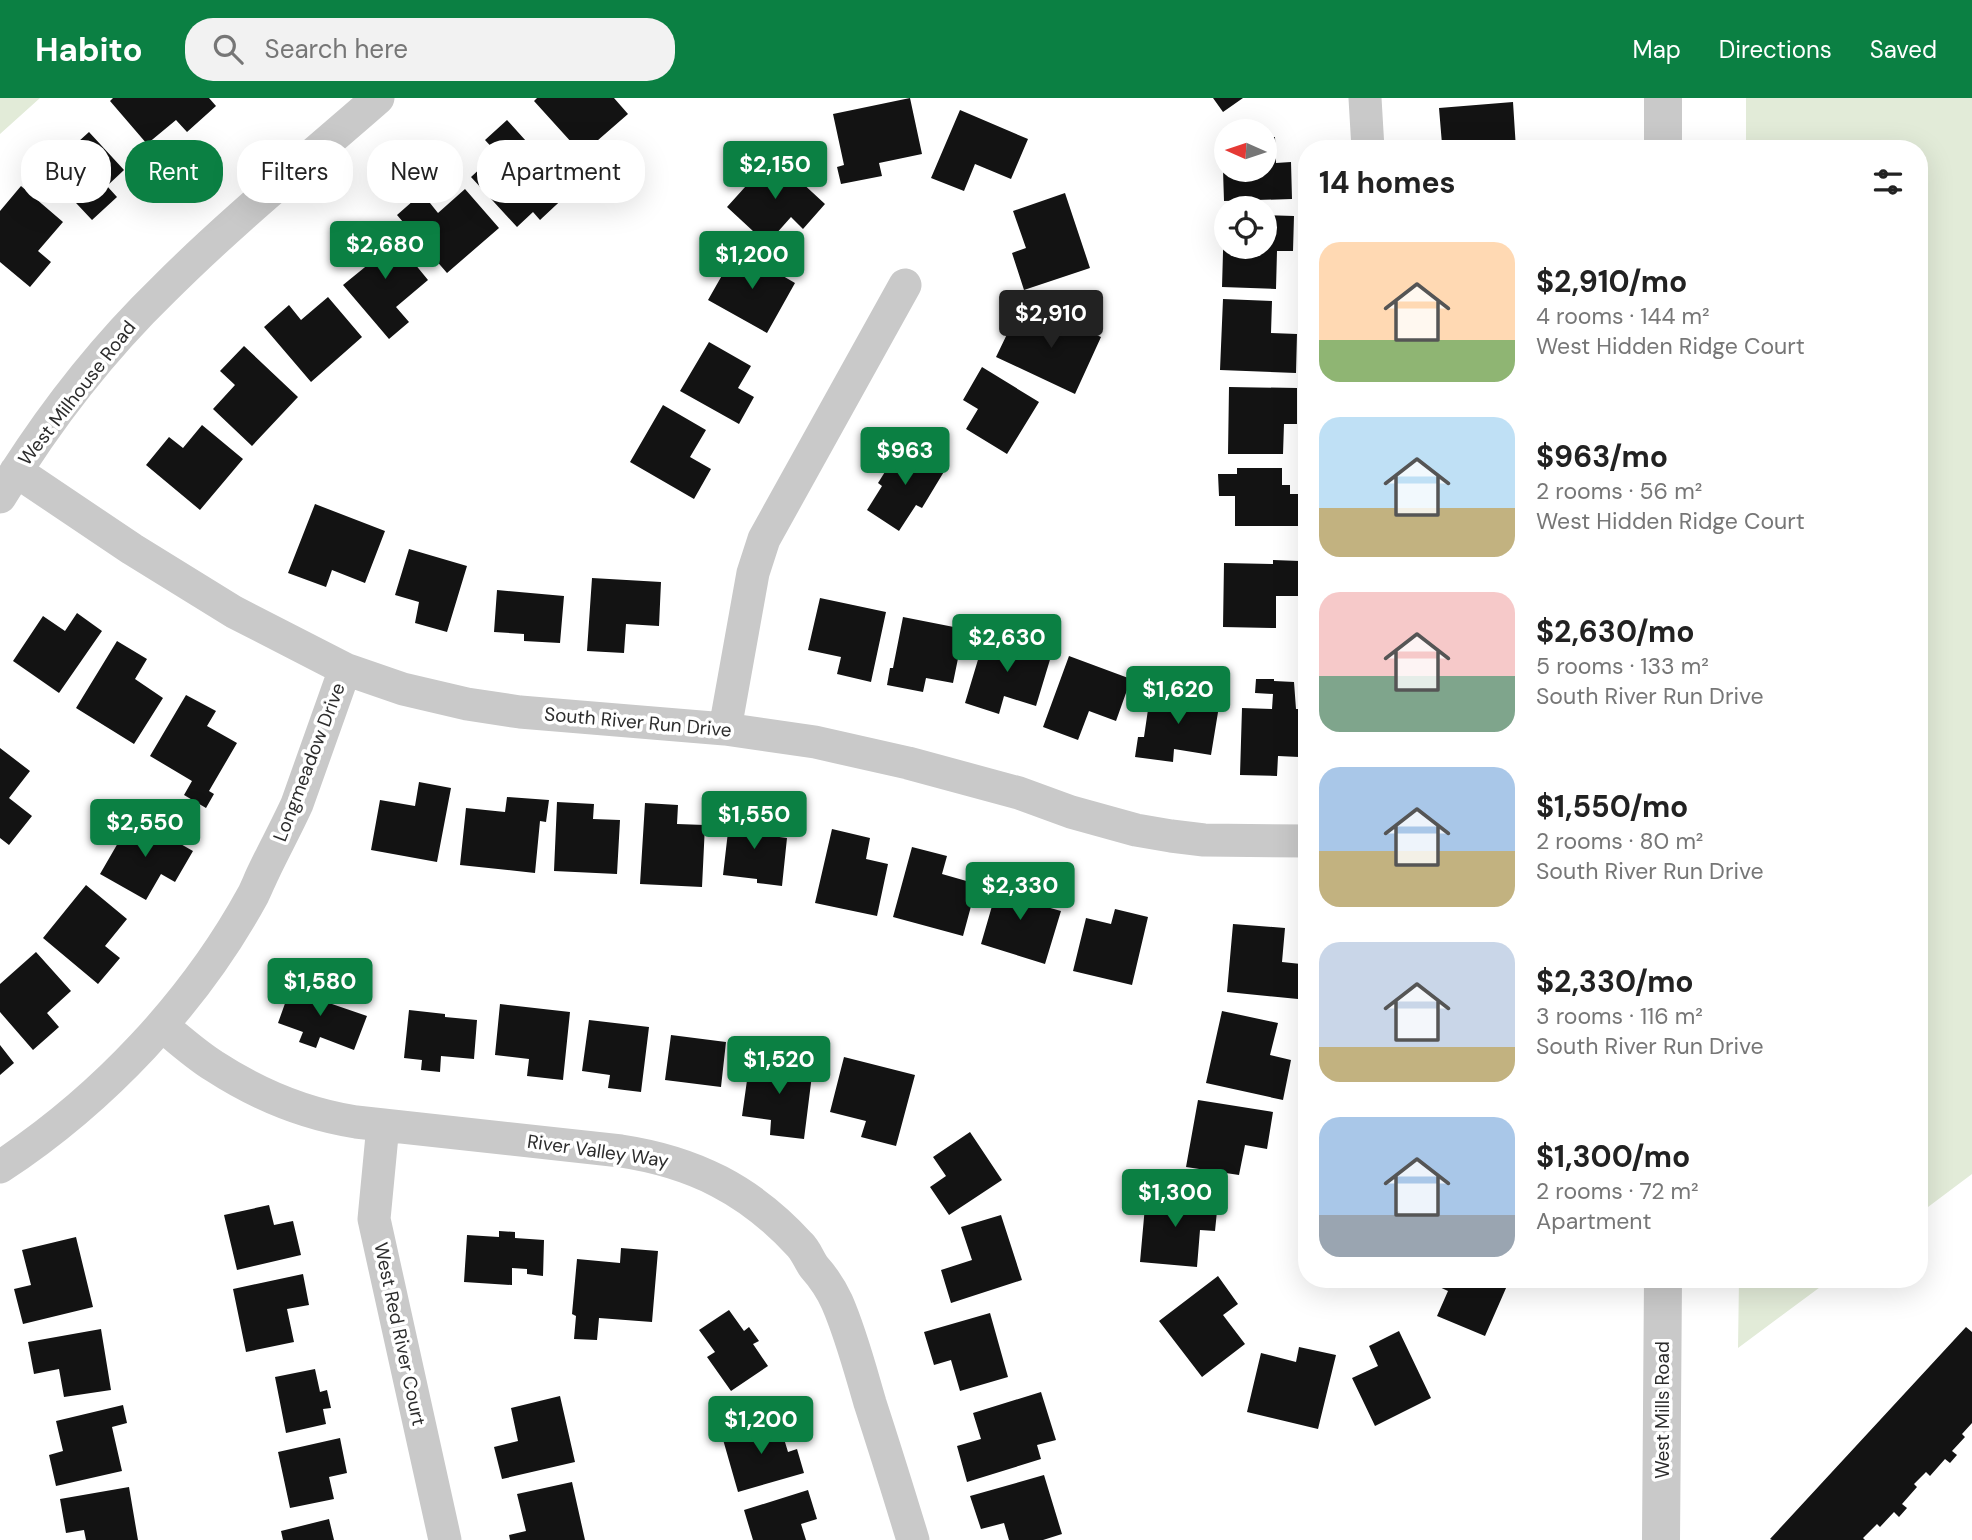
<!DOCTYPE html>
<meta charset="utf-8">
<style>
body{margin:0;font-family:"DM Sans",sans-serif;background:#f2f2f2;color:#222;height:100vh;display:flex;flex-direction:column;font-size:26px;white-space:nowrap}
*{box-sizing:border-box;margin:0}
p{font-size:23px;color:#767676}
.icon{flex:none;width:38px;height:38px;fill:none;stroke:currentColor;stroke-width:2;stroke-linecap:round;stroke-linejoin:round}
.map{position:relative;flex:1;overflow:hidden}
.details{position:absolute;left:1298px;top:42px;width:630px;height:1148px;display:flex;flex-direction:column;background:#fff;border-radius:28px;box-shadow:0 7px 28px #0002}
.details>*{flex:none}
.hud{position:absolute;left:21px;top:42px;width:665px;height:63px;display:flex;gap:14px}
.needle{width:46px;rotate:273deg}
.buttons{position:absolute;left:1214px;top:21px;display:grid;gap:14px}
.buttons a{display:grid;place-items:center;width:63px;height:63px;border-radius:50%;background:#fff;box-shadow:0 7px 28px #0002;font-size:35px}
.price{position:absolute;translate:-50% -60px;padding:0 16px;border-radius:7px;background:#0b8043;color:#fff;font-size:23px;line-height:46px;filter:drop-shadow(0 2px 4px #0008)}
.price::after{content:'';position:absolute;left:50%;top:42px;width:21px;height:16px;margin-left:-10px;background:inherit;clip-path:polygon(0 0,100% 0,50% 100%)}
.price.current{background:#222;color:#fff}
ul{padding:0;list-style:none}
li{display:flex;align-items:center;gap:21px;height:175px;padding:0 21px}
li span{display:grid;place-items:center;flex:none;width:196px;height:140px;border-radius:21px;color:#555}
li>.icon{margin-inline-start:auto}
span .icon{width:84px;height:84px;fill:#fffc;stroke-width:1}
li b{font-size:30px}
h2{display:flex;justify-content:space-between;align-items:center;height:84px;padding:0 21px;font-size:30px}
.tag{padding:0 24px;border-radius:28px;background:#fff;box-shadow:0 7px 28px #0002;font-size:24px;line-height:63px}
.tag.current{background:#0b8043;color:#fff}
header{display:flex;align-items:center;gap:42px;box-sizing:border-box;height:98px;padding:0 35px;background:#0b8043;color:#fff}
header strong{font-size:33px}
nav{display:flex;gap:38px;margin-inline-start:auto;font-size:24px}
.search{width:490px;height:63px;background:#f2f2f2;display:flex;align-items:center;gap:18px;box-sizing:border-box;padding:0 24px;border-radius:28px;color:#767676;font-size:26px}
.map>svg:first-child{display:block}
.green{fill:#e2ebd8}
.building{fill:#131313}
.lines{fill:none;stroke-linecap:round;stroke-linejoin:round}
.minor{stroke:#c9c9c9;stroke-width:33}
.tertiary{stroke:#c9c9c9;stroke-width:38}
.labels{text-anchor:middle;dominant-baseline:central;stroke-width:7;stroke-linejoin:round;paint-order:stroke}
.street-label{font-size:19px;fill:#2c2c2c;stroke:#fff}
</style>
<header>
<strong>Habito</strong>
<div class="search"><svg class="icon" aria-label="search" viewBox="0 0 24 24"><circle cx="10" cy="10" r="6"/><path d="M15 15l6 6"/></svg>Search here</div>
<nav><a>Map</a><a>Directions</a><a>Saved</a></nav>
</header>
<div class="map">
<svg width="1972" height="1442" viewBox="0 0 1972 1442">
<rect width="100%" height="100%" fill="#fff"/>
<path class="green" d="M0,0H40L0,36Z
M1746,0H1972V1076L1920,1115V51H1746Z
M1739,1181H1831L1738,1250Z"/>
<path class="building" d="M113,0H209L216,8L187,34L176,22L147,46L110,3Z
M537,0H614L628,16L582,56L534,3Z
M910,0L922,56L879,65L882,78L841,86L837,69L844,67L833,16Z
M1213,0H1243L1223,14Z
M1513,4L1516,51H1465V44L1442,46L1439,10Z
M960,12L1028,41L1011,81L975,66L964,93L931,80Z
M507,22L571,93L540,122L533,114L517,129L471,79L497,55L485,42Z
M89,34L124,72L107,88L117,99L92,122L46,73Z
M1275,39L1276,65L1291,64L1292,101L1224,103L1222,41H1227V72H1265V40Z
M773,58L825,106L803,131L791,119L767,146L727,109Z
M21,88L63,124L38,153L51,164L30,189L0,164V113Z
M465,91L499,130L447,175L397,117L422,95L438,115Z
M1065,95L1090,170L1024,192L1012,155L1026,150L1013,113Z
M1265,117L1294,118L1293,153H1277L1276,191L1222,189L1224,120H1227V149H1265Z
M383,127L428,182L396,209L409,224L389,241L343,187L370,165L356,150Z
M737,151L795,185L767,235L708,202Z
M328,199L362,239L311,284L264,229L289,207L301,222Z
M1223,201L1272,203L1271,235L1297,236L1296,275L1220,272Z
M1034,208L1101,239L1075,296L996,259L1010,230L1021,235Z
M709,244L751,268L738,290L754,299L739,326L680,293Z
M244,248L298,299L252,348L213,311L235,287L220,273Z
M982,269L1039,304L1007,356L966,331L978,311L963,302Z
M1229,289L1297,290V326H1284L1283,356H1228Z
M663,307L706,332L690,359L711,371L694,401L630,364Z
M202,327L243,361L200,412L146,367L169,339L183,350Z
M903,345L945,372L922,410L916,407L899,433L867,412L882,388L878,385Z
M1237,370H1282V387H1290V396H1299V428H1235V398H1219L1218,376H1237Z
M315,406L385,433L365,485L332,472L326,489L288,475Z
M409,451L467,468L447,534L415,525L419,504L395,497Z
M1273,462L1300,463L1299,498H1276V530L1223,529L1224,465L1273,466Z
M592,480L661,484L659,528L626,526L624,555L587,553Z
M497,492L564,498L560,545L524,543V536L494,534Z
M820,500L886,514L871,584L837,576L841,559L808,552Z
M77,515L102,533L59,595L13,563L43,518L65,533Z
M903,519L964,531L953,585L926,580L923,594L887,587L890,570H893Z
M986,535L1052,555L1036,608L1004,598L999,616L965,605Z
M117,543L147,561L135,581L163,600L134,646L76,610Z
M1069,558L1131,581L1116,623L1089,613L1078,642L1043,629Z
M1256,581H1274V583L1294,584L1296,611H1301L1299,659L1278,658L1277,678L1240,677L1242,610L1272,611L1273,596L1255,595Z
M1151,591L1220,602L1211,657L1174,651L1173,664L1135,659L1138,639H1144Z
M186,597L216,613L207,628L237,645L209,693L214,696L206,710L184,697L192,683L150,658Z
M0,650L30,673L9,700L32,718L9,747L0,740Z
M419,684L451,690L437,764L371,752L380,702L415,708Z
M507,699L549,702L546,724L540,723L535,775L460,767L466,710L505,714Z
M557,704L594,706L593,721L620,722L617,776L554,773Z
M645,705L678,707L677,726L705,727L702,789L640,786Z
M734,716L766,719L764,737L787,740L782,788L757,785V781L723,777L729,725H733Z
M133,719L193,753L175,784L161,776L146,802L100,776Z
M832,731L870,740L866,761L888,766L877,818L815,805Z
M912,749L947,758L942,776L977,786L963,838L893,819Z
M1001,777L1034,787L1029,804L1061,813L1045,866L981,846Z
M86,787L127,821L105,848L120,860L98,886L43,840Z
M1115,811L1148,819L1132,887L1073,873L1086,820L1111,826Z
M1233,826L1285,830L1282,864L1301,866L1298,901L1227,894Z
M36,854L71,893L47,915L59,929L33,952L0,914V886Z
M293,883L334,897L332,906L367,918L354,952L320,939L316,950L299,944L303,934L278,925Z
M500,906L570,914L563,982L527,978L529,961L495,957Z
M409,912L445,916V919L477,922L474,961L441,958L440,974L421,972L422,962L404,960Z
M1222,913L1278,925L1270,957L1291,962L1283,1002L1206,985Z
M589,922L649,929L641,994L608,990L610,977L582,973Z
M671,937L726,944L721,989L665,982Z
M0,947L14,965L0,977Z
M844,959L915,977L896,1048L861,1039L866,1023L830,1014Z
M750,961L813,969L804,1041L770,1037L771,1022L742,1018Z
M1198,1002L1273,1014L1267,1051L1245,1047L1239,1077L1186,1069Z
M970,1034L1002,1082L949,1117L930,1089L946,1078L933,1059Z
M1146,1097L1218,1103L1215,1133L1200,1132L1197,1169L1140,1164Z
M269,1107L274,1127L293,1123L301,1157L237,1172L224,1117Z
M1001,1117L1022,1182L951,1205L941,1172L972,1162L961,1129Z
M499,1133L515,1134V1140L544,1142L543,1178L527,1176V1171L512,1170V1187L464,1184L467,1137L499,1139Z
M76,1139L93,1209L23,1226L14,1191L31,1187L22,1152Z
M621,1150L658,1153L652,1224L599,1220L597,1242L574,1241L576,1218L572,1216L577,1161L620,1165Z
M303,1176L309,1207L287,1211L294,1244L246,1254L233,1191Z
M1218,1178L1238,1206L1223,1217L1245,1246L1202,1279L1159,1223Z
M1435,1181H1510L1485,1238L1437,1218L1448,1193L1433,1186Z
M729,1212L744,1233L749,1229L759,1243L753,1246L768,1268L731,1293L707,1259L715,1254L699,1232Z
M990,1215L1008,1279L960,1293L951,1262L934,1267L924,1234Z
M1966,1229L1972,1234V1325L1962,1336L1965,1339L1952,1353L1957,1357L1950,1365L1945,1361L1930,1378L1926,1374L1914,1386L1917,1389L1902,1406L1907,1410L1899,1419L1894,1414L1880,1429L1877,1426L1863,1440L1865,1442H1772L1770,1441Z
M101,1231L111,1292L64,1299L59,1271L34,1276L28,1244Z
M1399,1233L1431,1300L1375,1328L1352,1280L1378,1268L1369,1248Z
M1299,1249L1336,1257L1318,1331L1247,1314L1261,1255L1296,1264Z
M315,1271L320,1294L327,1292L331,1310L323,1311L326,1326L286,1335L275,1279Z
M1041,1294L1056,1342L1037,1347L1041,1361L967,1384L957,1348L981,1341L973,1315Z
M560,1298L575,1364L502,1381L494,1349L518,1343L511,1310Z
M123,1307L127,1325L112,1329L122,1373L56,1388L49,1357L63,1353L56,1323Z
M778,1321L788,1354L797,1351L804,1375L738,1394L722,1338Z
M340,1340L347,1375L329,1379L334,1401L290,1410L278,1354Z
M1044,1377L1062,1436L1043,1442H1009L1004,1425L981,1431L970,1398Z
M572,1384L585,1442H510L509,1437L526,1433L517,1396Z
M129,1389L138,1442H86L84,1432L66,1435L60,1401Z
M808,1392L817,1421L801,1426L806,1442H753L744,1412Z
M329,1421L334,1442H283L281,1433Z"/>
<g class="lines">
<path class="minor" d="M1365,0L1368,51
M16,373L132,451L234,514L345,571L403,591L467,606L520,614L725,631L815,644L908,665L1019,695L1071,714L1136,732L1171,738L1204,742L1307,743
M0,399C45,325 101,252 164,191C232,123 306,63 378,0
M725,631L753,475L764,441L905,187
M162,928C179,941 196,957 214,968C257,996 305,1016 356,1024L621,1053C694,1064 750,1092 800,1147C806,1153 809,1162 814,1169C823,1179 831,1191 837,1204C851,1236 860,1271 870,1305C885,1351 899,1396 913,1442
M383,1027L374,1121L445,1442
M0,1069C102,1002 194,905 253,797C257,789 260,781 264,773C275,750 287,728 297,706L345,571"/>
<path class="tertiary" d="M1663,0V51
M1661,1442L1663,1181"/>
</g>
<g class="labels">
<g class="street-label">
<text transform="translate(77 295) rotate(-52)">West Milhouse Road</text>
<text transform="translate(638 624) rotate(5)">South River Run Drive</text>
<text transform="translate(309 664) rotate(-69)">Longmeadow Drive</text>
<text transform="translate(598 1053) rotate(8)">River Valley Way</text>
<text transform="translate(400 1236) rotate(78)">West Red River Court</text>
<text transform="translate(1662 1312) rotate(-90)">West Mills Road</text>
</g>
</g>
</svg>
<div class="buttons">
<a><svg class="needle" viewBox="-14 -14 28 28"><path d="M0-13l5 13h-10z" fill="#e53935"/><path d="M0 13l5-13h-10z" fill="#767676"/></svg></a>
<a><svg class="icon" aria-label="locate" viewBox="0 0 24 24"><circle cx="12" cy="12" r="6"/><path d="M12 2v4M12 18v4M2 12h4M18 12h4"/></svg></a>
</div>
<b class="price" style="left:775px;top:103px">$2,150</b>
<b class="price" style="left:385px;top:183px">$2,680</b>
<b class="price" style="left:752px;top:193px">$1,200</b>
<b class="price current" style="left:1051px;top:252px">$2,910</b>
<b class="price" style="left:905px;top:389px">$963</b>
<b class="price" style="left:1007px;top:576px">$2,630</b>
<b class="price" style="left:1178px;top:628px">$1,620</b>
<b class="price" style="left:754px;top:753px">$1,550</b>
<b class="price" style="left:145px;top:761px">$2,550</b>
<b class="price" style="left:1020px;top:824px">$2,330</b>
<b class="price" style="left:320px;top:920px">$1,580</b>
<b class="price" style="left:779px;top:998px">$1,520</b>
<b class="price" style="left:1175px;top:1131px">$1,300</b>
<b class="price" style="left:761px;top:1358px">$1,200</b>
<div class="hud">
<a class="tag">Buy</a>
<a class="tag current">Rent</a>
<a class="tag">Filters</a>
<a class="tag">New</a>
<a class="tag">Apartment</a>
</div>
<section class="details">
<h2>14 homes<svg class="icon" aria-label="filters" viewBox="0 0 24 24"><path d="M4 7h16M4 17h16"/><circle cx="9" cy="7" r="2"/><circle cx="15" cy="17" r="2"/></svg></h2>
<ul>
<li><span style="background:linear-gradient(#ffd9b3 70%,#8fb573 0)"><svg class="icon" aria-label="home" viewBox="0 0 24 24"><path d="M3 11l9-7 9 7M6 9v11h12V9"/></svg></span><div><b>$2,910/mo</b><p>4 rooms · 144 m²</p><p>West Hidden Ridge Court</p></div></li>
<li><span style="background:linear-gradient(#bfe0f5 65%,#c2b280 0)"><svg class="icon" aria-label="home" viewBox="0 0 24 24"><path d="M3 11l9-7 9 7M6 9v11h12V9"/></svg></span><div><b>$963/mo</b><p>2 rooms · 56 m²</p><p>West Hidden Ridge Court</p></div></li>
<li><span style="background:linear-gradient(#f6c9c9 60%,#7fa58c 0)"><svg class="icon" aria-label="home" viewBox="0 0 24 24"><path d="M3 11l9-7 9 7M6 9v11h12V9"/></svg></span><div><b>$2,630/mo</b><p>5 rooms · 133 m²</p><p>South River Run Drive</p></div></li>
<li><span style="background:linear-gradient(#a9c7e8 60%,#c2b280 0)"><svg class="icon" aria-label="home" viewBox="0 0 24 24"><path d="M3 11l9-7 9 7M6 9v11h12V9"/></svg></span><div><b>$1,550/mo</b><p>2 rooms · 80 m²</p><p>South River Run Drive</p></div></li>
<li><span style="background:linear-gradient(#c9d6e8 75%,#c2b280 0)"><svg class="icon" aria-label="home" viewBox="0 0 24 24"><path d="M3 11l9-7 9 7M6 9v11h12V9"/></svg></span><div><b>$2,330/mo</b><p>3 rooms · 116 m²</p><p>South River Run Drive</p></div></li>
<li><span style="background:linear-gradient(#a9c7e8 70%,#9aa5b1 0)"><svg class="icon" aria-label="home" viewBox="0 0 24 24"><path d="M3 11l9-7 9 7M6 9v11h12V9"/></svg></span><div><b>$1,300/mo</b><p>2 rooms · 72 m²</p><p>Apartment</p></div></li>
</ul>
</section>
</div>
